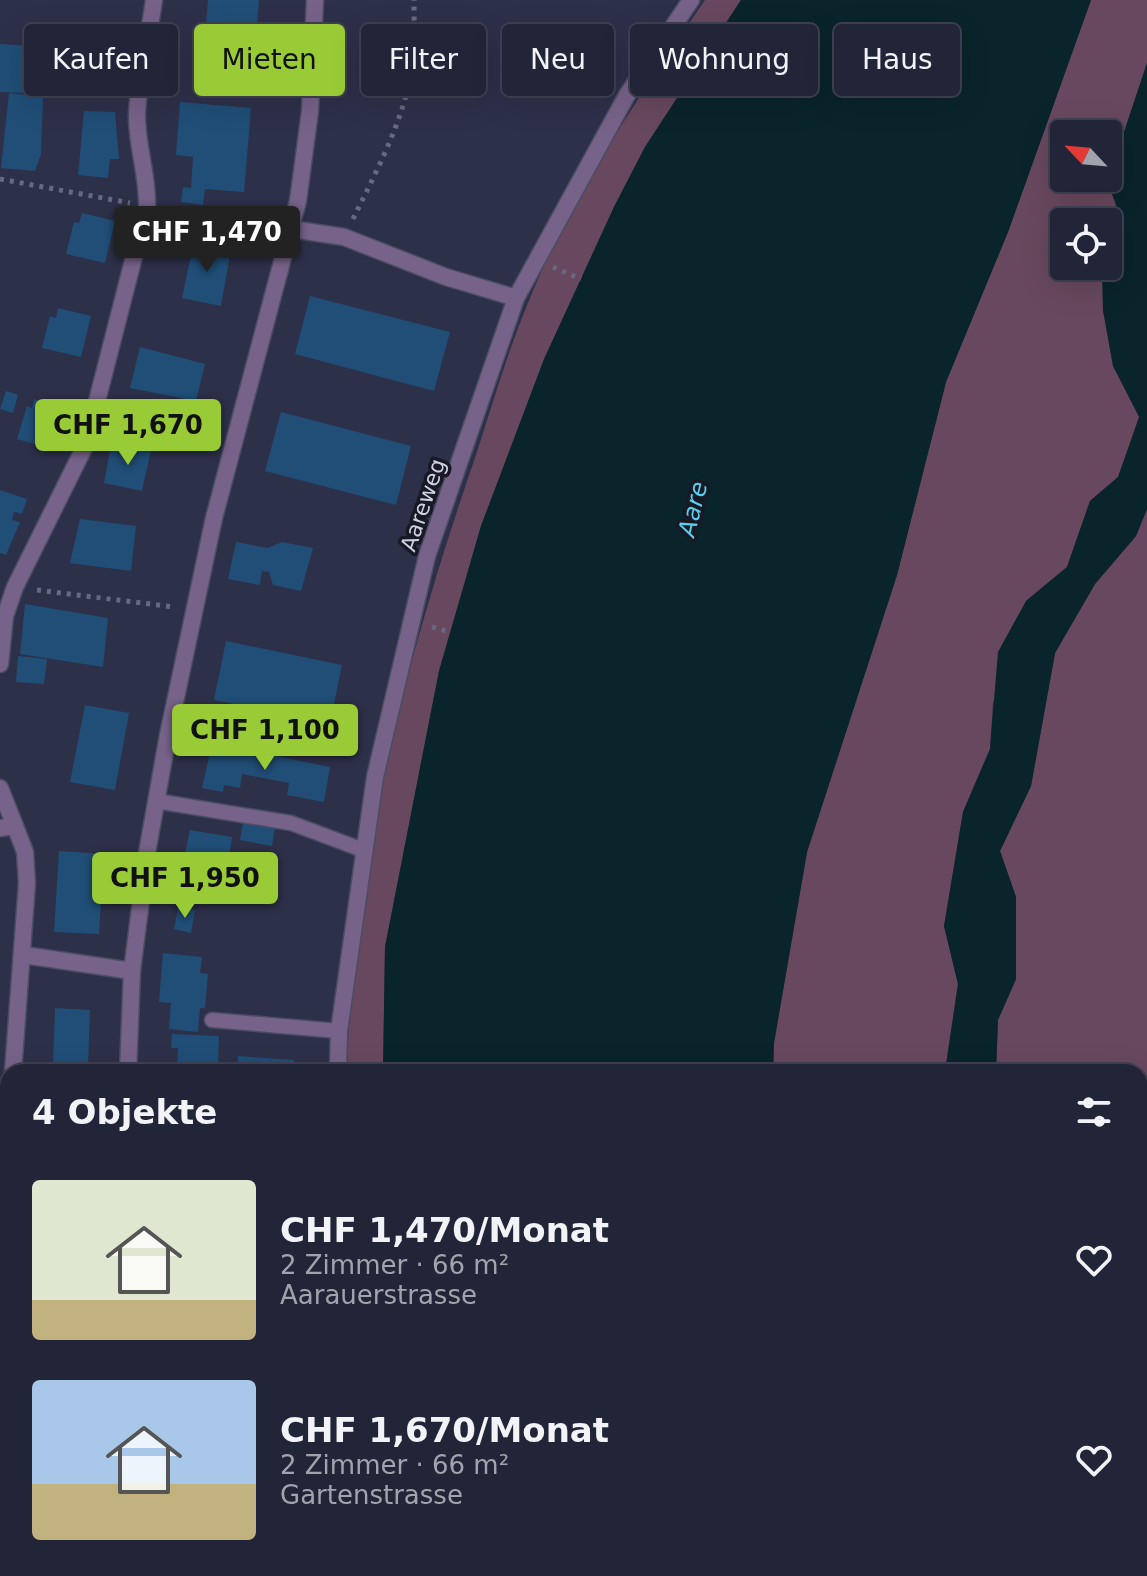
<!DOCTYPE html>
<html lang="de">
<meta charset="utf-8">
<style>
body{margin:0;font-family:"DejaVu Sans",sans-serif;background:#2a2c3f;color:#f1f3f6;height:100vh;display:flex;flex-direction:column;font-size:30px;white-space:nowrap}
*{box-sizing:border-box;margin:0}
p{font-size:26px;color:#a2a4ad}
.icon{flex:none;width:44px;height:44px;fill:none;stroke:currentColor;stroke-width:2;stroke-linecap:round;stroke-linejoin:round}
.map{position:relative;flex:1;overflow:hidden}
.drawer{position:absolute;left:0px;top:1064px;width:1148px;height:512px;display:flex;flex-direction:column;background:#222437;border-radius:24px 24px 0 0;box-shadow:0 8px 32px #0002,0 0 0 2px #3f4152}
.drawer>*{flex:none}
.banner{position:absolute;left:24px;top:24px;width:1100px;height:72px;display:flex;gap:16px}
.needle{width:52px;rotate:296deg}
.tools{position:absolute;left:1050px;top:120px;display:grid;gap:16px}
.tools a{display:grid;place-items:center;width:72px;height:72px;border-radius:8px;background:#222437;box-shadow:0 8px 32px #0002,0 0 0 2px #3f4152;font-size:40px}
.price{position:absolute;translate:-50% -68px;padding:0 18px;border-radius:8px;background:#99cb36;color:#111;font-size:26px;line-height:52px;filter:drop-shadow(0 2px 4px #0008)}
.price::after{content:'';position:absolute;left:50%;top:48px;width:24px;height:18px;margin-left:-12px;background:inherit;clip-path:polygon(0 0,100% 0,50% 100%)}
.price.on{background:#222;color:#fff}
ul{padding:0;list-style:none}
li{display:flex;align-items:center;gap:24px;height:200px;padding:0 32px}
li span{display:grid;place-items:center;flex:none;width:224px;height:160px;border-radius:8px;color:#555}
li>.icon{margin-inline-start:auto}
span .icon{width:96px;height:96px;fill:#fffc;stroke-width:1}
li b{font-size:34px}
h2{display:flex;justify-content:space-between;align-items:center;height:96px;padding:0 32px;font-size:34px}
.tag{padding:0 28px;border-radius:8px;background:#222437;box-shadow:0 8px 32px #0002,0 0 0 2px #3f4152;font-size:28px;line-height:72px}
.tag.on{background:#99cb36;color:#111}
.map>svg:first-child{display:block}
.green{fill:#68485e;fill-rule:evenodd}
.water{fill:#0a242b}
.lines{fill:none;stroke-linecap:round;stroke-linejoin:round}
.stream{stroke:#0a242b;stroke-width:8}
.building{fill:#204e77}
.service-casing{stroke:#4a4d64;stroke-width:17}
.minor-casing{stroke:#4a4d64;stroke-width:19}
.tertiary-casing{stroke:#4a4d64;stroke-width:19}
.path{stroke:#66697f;stroke-width:5;stroke-dasharray:4 6;stroke-linecap:butt}
.service{stroke:#776289;stroke-width:14}
.minor{stroke:#776289;stroke-width:16}
.tertiary{stroke:#776289;stroke-width:16}
.labels{text-anchor:middle;dominant-baseline:central;stroke-width:7;stroke-linejoin:round;paint-order:stroke}
.street-label{font-size:22px;fill:#ced1e1;stroke:#181925}
.water-label{font-size:24px;font-style:italic;fill:#57d0ef;stroke:#181925}
</style>
<div class="map">
<svg width="1147" height="1576" viewBox="0 0 1147 1576">
<rect width="100%" height="100%" fill="#2d3049"/>
<path class="green" d="M705,0H741L645,147L614,207L544,360L481,526L439,671L385,947L383,1072H347C352,859 408,652 477,452C493,402 508,351 528,303C571,195 640,95 705,0Z
M1091,0H1147V63L1107,183C1119,209 1123,226 1108,251V222H1064V266H1102L1103,310L1113,366L1140,417L1118,477L1090,501L1067,567L1026,601L993,703L990,749L963,812L944,926L958,984L945,1072H773L774,1043L807,852L897,575L946,382L1008,232ZM1064,134H1108V178H1064Z
M1147,509V1576H948V1568H1140V1072H996L998,1020L1016,979V897L1000,851L1031,786L1055,653L1095,584L1136,536Z
M8,1278V1514L0,1451V1284Z
M182,1568H407V1576H182Z
M778,1568H886L879,1576H778Z"/>
<path class="water" d="M741,0H1091L1008,232L946,382L897,575L807,852L774,1043L773,1072H383L385,947L439,671L481,526L544,359L614,207L645,147Z
M1147,63V509L1136,536L1095,584L1055,653L1031,786L1000,851L1016,897V979L998,1020L996,1072H945L958,984L944,926L963,812L990,749L998,652L1026,601L1067,567L1090,501L1118,477L1139,417L1113,366L1103,310L1102,266H1108C1108,252 1114,247 1118,235C1123,216 1115,199 1107,183Z
M407,1568H778V1576H407Z
M886,1568H948V1576H879Z"/>
<g class="lines">
<path class="stream" d="M0,1297L8,1294"/>
</g>
<path class="building" d="M208,0H259L256,39L205,36Z
M0,44L30,46L27,93L0,92Z
M9,93L43,97L41,154L35,171L1,168Z
M180,102L251,108L244,192L205,189L203,205L181,202L183,187L191,188L193,157L176,155Z
M84,111L115,112L119,159H110L108,178L78,175Z
M82,213L115,221L105,263L66,254L74,222L79,223Z
M159,218L176,222L170,250L152,246Z
M201,241L231,249L221,306L182,298L191,255L197,256Z
M310,296L450,332L434,391L295,354Z
M58,308L91,316L81,357L42,348L50,316L56,318Z
M140,347L205,364L196,401L130,388Z
M6,391L18,395L13,413L0,409Z
M34,399L69,410L56,450L17,439L27,406L32,408Z
M121,409L136,413L131,433L116,430Z
M281,412L411,446L396,505L265,471Z
M117,443L151,450L142,491L104,483L110,450L115,451Z
M0,490L27,499L22,514L14,512L12,520L20,522L6,555L0,553Z
M80,519L136,526L131,571L70,563Z
M236,542L268,548L282,542L313,548L301,591L273,585L269,572L262,571L260,585L228,579Z
M25,604L108,618L103,667L20,654Z
M226,641L342,665L330,723L214,700Z
M18,656L47,659L44,684L16,682Z
M85,705L129,713L115,790L70,782Z
M212,743L330,767L324,802L287,795L289,783L242,774L240,788L224,785L223,792L202,788Z
M243,822L275,827L272,846L240,840Z
M190,830L232,837L226,877L202,872L198,900L176,897Z
M59,851L104,854L99,934L54,932Z
M178,907L195,910L191,933L174,929Z
M163,953L202,957L200,973L208,974L205,1008H200L198,1032L169,1029L171,1003L159,1002Z
M55,1008L90,1010L88,1068L53,1066Z
M172,1034L219,1036L218,1065L223,1066V1072L177,1069L178,1048H171Z
M238,1056L294,1060V1072H238Z"/>
<g class="lines">
<g class="service-casing">
<path id="service" d="M156,801L291,823L363,850
M212,1020L339,1031"/>
</g>
<g class="minor-casing">
<path id="minor" d="M291,229L344,237L446,277L516,298
M0,664L5,616L15,587L86,444L147,206C148,174 136,145 137,113C139,75 149,37 154,0
M0,788L15,826
M0,828L15,826L25,852L27,883L13,1072
M24,955L132,971
M338,1072L339,1031L375,777L427,556L516,298L627,95L691,0
M0,1206L8,1124"/>
</g>
<g class="tertiary-casing">
<path id="tertiary" d="M128,1072L132,971L147,853L168,735L214,518L298,201L310,111L315,0
M164,1576V1568"/>
</g>
<path class="path" d="M0,179L130,203
M167,209L270,222
M353,219C376,172 403,122 412,69C415,47 414,22 414,0
M553,267L581,279
M37,590L174,607
M432,627L450,632
M350,1568L352,1576"/>
<use href="#service" class="service"/>
<use href="#minor" class="minor"/>
<use href="#tertiary" class="tertiary"/>
</g>
<g class="labels">
<g class="street-label">
<text transform="translate(423 505) rotate(-71)">Aareweg</text>
</g>
<g class="water-label">
<text transform="translate(693 509) rotate(-76)">Aare</text>
</g>
</g>
</svg>
<div class="tools">
<a><svg class="needle" viewBox="-14 -14 28 28"><path d="M0-13l5 13h-10z" fill="#e53935"/><path d="M0 13l5-13h-10z" fill="#a2a4ad"/></svg></a>
<a><svg class="icon" aria-label="locate" viewBox="0 0 24 24"><circle cx="12" cy="12" r="6"/><path d="M12 2v4M12 18v4M2 12h4M18 12h4"/></svg></a>
</div>
<b class="price on" style="left:207px;top:274px">CHF 1,470</b>
<b class="price" style="left:128px;top:467px">CHF 1,670</b>
<b class="price" style="left:265px;top:772px">CHF 1,100</b>
<b class="price" style="left:185px;top:920px">CHF 1,950</b>
<div class="banner">
<a class="tag">Kaufen</a>
<a class="tag on">Mieten</a>
<a class="tag">Filter</a>
<a class="tag">Neu</a>
<a class="tag">Wohnung</a>
<a class="tag">Haus</a>
</div>
<section class="drawer">
<h2>4 Objekte<svg class="icon" aria-label="filters" viewBox="0 0 24 24"><path d="M4 7h16M4 17h16"/><circle cx="9" cy="7" r="2"/><circle cx="15" cy="17" r="2"/></svg></h2>
<ul>
<li><span style="background:linear-gradient(#dfe7d0 75%,#c2b280 0)"><svg class="icon" aria-label="home" viewBox="0 0 24 24"><path d="M3 11l9-7 9 7M6 9v11h12V9"/></svg></span><div><b>CHF 1,470/Monat</b><p>2 Zimmer · 66 m²</p><p>Aarauerstrasse</p></div><svg class="icon" aria-label="heart" viewBox="0 0 24 24"><path d="M12 20l-8-8c-3-5 5-10 8-4 3-6 11-1 8 4z"/></svg></li>
<li><span style="background:linear-gradient(#a9c7e8 65%,#c2b280 0)"><svg class="icon" aria-label="home" viewBox="0 0 24 24"><path d="M3 11l9-7 9 7M6 9v11h12V9"/></svg></span><div><b>CHF 1,670/Monat</b><p>2 Zimmer · 66 m²</p><p>Gartenstrasse</p></div><svg class="icon" aria-label="heart" viewBox="0 0 24 24"><path d="M12 20l-8-8c-3-5 5-10 8-4 3-6 11-1 8 4z"/></svg></li>
</ul>
</section>
</div>
